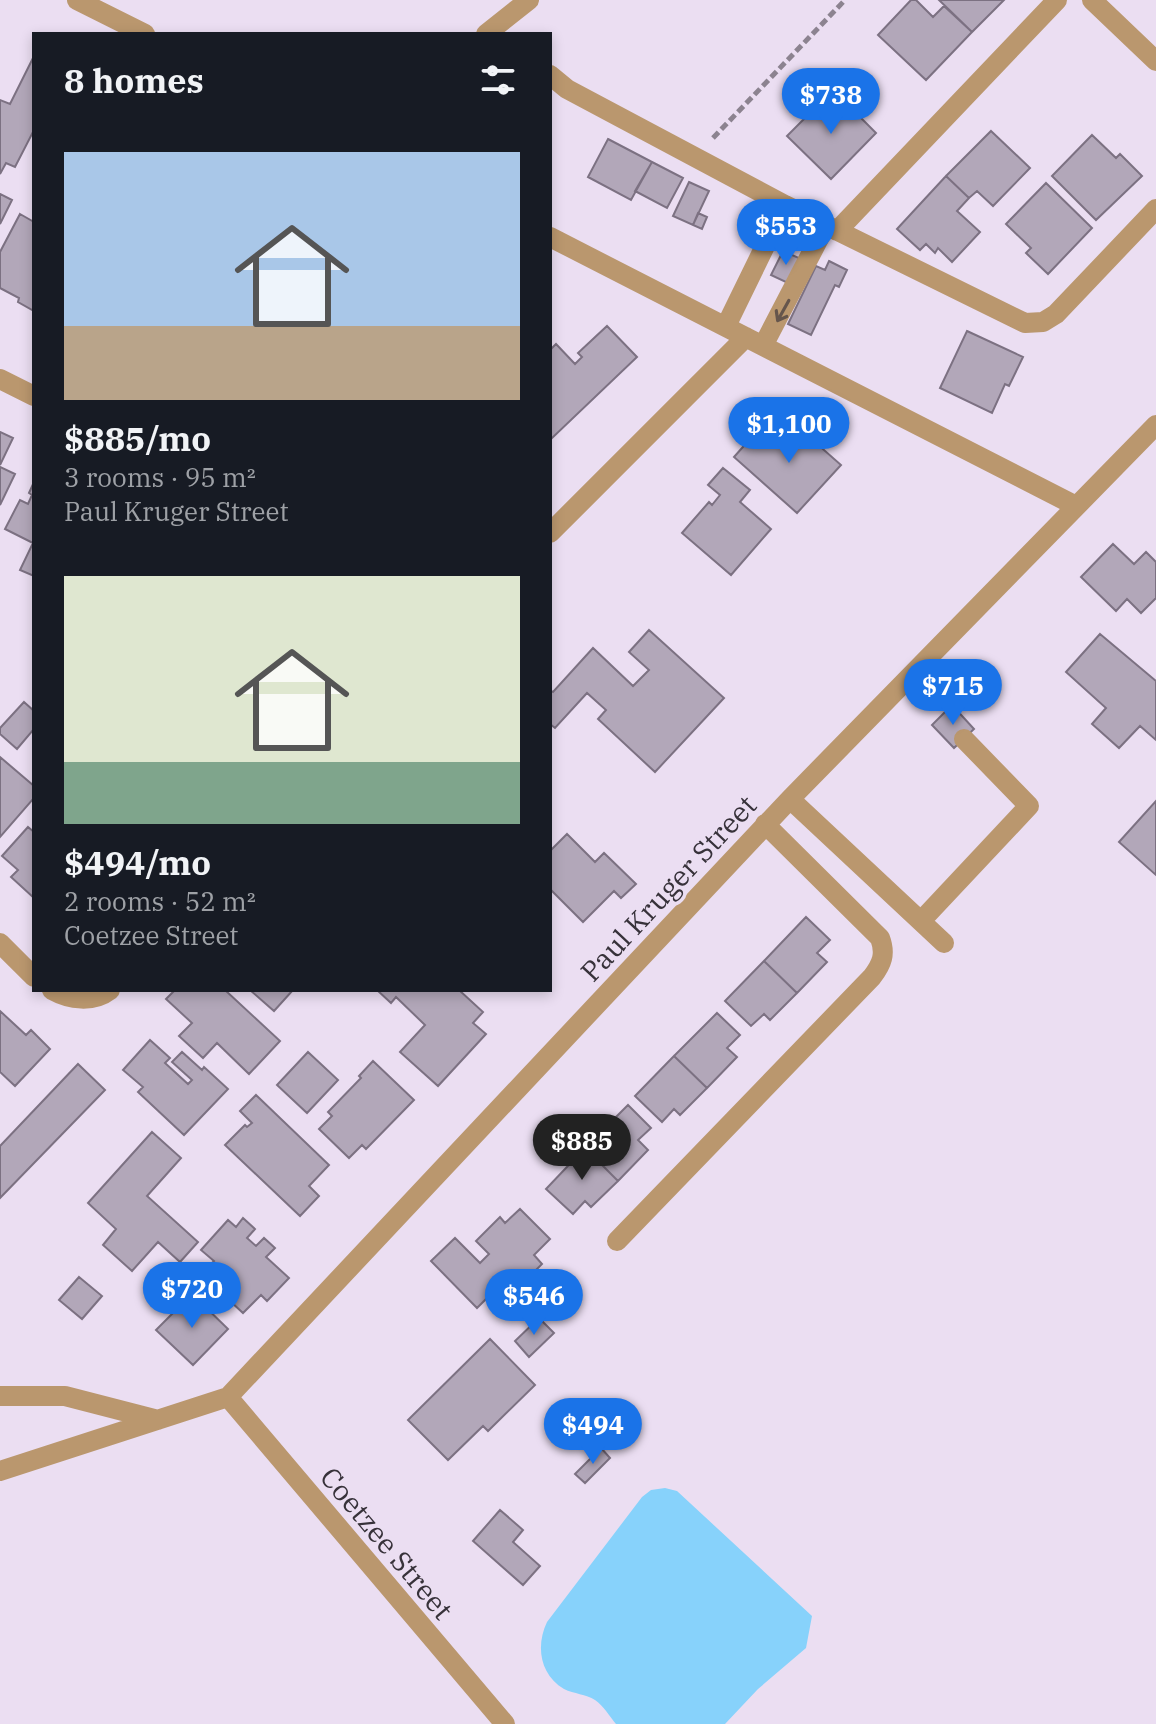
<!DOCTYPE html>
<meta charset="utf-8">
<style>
body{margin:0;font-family:"IBM Plex Serif",serif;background:#20242c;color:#f1f3f6;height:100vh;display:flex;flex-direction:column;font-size:30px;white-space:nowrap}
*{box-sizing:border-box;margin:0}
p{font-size:26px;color:#9ea1a6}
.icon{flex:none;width:44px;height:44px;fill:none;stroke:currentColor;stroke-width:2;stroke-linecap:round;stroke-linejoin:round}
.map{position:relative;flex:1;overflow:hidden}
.details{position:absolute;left:32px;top:32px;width:520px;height:960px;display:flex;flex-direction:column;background:#171b24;border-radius:0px;box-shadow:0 4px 12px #0003}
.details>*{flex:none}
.price{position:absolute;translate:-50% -68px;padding:0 18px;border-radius:28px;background:#1a73e8;color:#fff;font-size:26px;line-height:52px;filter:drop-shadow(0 2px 4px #0008)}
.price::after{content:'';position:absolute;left:50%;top:48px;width:24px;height:18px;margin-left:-12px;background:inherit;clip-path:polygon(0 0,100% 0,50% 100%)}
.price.active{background:#222;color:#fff}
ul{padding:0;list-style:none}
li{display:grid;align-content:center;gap:16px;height:424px;padding:0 32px}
li span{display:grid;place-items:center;height:248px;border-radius:0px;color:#555}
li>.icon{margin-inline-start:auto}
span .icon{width:144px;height:144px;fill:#fffc;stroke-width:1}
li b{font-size:34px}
h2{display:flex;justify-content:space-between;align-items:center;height:96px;padding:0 32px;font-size:34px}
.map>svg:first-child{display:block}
.water{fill:#87d2fb}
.building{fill:#b2a7b9;stroke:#7c7182;stroke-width:2}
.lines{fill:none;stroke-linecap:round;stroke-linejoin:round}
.path{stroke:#8c8390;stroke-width:5;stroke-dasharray:8 4;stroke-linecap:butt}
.minor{stroke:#ba976e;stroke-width:20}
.oneway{stroke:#65554c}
.labels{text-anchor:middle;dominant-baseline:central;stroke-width:7;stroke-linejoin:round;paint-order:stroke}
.street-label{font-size:28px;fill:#37323a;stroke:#ebdef2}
</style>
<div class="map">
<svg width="1156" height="1724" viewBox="0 0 1156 1724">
<rect width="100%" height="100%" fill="#ebdef2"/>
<path class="water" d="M665,1488L677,1491L812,1616L806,1648L758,1689L725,1724H616C610,1717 603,1705 595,1700C586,1694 574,1694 564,1689C539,1674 536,1645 547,1622L642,1497L651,1490Z"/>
<path class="building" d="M911,0H916L933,17L944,6L972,32L926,80L878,35Z
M939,0H1004L972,32Z
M34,56V130L15,167L6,163L0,174V100L10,104Z
M828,95L847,114L852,109L876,133L831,179L787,136Z
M991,131L1030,168L993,206L977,191L969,198L946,176Z
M1092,135L1116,158L1120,154L1142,176L1096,220L1052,176Z
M608,139L652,162L631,200L588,177Z
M652,162L683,178L667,208L635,191Z
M946,176L969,198L957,211L980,232L952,262L938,248L935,253L926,244L920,250L897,229Z
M689,182L709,191L693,225L673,216Z
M1046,183L1092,228L1048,274L1026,253L1031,248L1006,224Z
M0,194L12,200L0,224Z
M698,213L707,217L702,229L693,225Z
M20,214L34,222V311L18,302L19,298L0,288V252Z
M783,251L801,259L790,284L771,275Z
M829,261L847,270L839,287L835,285L811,335L788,324L816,266L825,270Z
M607,326L637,357L550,440V350L556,344L575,364L582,357L578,353Z
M967,331L1023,357L1009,386L1005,384L992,413L940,388Z
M799,428L841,465L797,513L734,457L759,429L773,441L785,429L792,436Z
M0,432L13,438L0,465Z
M0,467L15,474L0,505Z
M723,468L750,490L740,502L771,529L731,575L682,533L709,502L712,505L720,495L708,485Z
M34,482V576L20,570L33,543L5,529L20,500L28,504L32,495L29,493Z
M1113,544L1134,564L1146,552L1156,562V598L1141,613L1127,599L1116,611L1081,577Z
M649,630L724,698L655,772L598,719L606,710L587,693L555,728L550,724V690L553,692L593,648L633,686L649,670L629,652Z
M1100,634L1156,681V740L1140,726L1119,748L1092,724L1106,708L1066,672Z
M24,702L34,711V729L17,749L0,734V728Z
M952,705L974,729L954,748L932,725Z
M0,757L34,786V798L0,837Z
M1156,801V875L1119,842Z
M28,827L34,832V898L11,877L18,870L2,856Z
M567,834L595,862L604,853L636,884L621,898L614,891L583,922L550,889V851Z
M806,917L830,940L817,953L827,962L797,993L764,961Z
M764,961L797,993L770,1020L764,1014L751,1026L725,1001Z
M175,990H225L280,1041L249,1074L217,1043L203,1058L179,1036L192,1023L166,999Z
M250,990H293L274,1011Z
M377,990H459L483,1012L473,1023L486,1034L438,1086L400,1052L425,1025L396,997L391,1003Z
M0,1011L26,1035L31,1030L50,1049L15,1086L0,1072Z
M717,1013L740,1035L727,1048L737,1057L707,1088L674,1056Z
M150,1040L170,1058L165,1063L188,1084L192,1080L172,1062L182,1052L202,1070L204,1067L228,1089L184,1135L138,1092L143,1087L123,1070Z
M308,1052L338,1080L307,1113L277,1085Z
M674,1056L707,1088L680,1115L674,1109L662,1122L635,1096Z
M373,1061L414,1100L366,1149L362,1145L349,1158L319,1129L332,1116L328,1112L361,1078L359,1076Z
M78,1064L105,1090L0,1198V1146Z
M256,1095L329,1165L309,1186L319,1196L300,1216L225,1145L245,1125L247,1127L252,1123L240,1111Z
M628,1105L651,1128L638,1140L648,1150L618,1181L585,1148Z
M152,1132L181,1158L147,1196L198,1242L180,1262L158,1242L132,1271L103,1245L116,1229L88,1203Z
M585,1148L618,1181L591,1207L585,1201L573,1214L546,1189Z
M520,1209L550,1239L534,1255L542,1264L518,1288L508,1277L477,1308L431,1261L455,1238L480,1263L489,1254L476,1241L500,1217L505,1223Z
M243,1218L255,1229L247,1238L256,1246L264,1238L275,1248L266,1257L289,1278L267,1301L261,1295L243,1313L201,1274L214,1261L201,1250L228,1220L236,1227Z
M79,1277L102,1296L82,1319L59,1300Z
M192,1294L228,1329L193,1365L156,1330Z
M539,1318L554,1333L529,1357L515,1341Z
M490,1339L535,1385L488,1431L483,1426L448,1460L408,1420Z
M601,1448L610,1458L585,1483L575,1474Z
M500,1510L523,1530L513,1542L540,1566L523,1585L473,1541Z"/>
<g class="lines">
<path class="path" d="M713,138L845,0"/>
<path class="minor" d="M77,0L145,34
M1092,0L1156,61
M486,34L529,0
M550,75L567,89L785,205L1025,323L1043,322L1056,314L1156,209
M837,231L1057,0
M550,237L1076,506
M726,326L785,205
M763,346L826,225
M0,379L34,396
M550,533L746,337
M790,799L944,943
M921,921L1029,806L964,739
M0,943L34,977
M52,990C70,1000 93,1003 110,990
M617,1241L872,977C882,964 886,954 880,938L765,824
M0,1396H65L158,1420
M228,1397L505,1724
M0,1471L228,1397L790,799L1156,425"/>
</g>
<defs><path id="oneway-shaft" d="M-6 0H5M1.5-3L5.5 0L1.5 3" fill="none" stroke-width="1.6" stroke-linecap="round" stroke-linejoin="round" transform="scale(2)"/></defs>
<use class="oneway" href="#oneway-shaft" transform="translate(783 311) rotate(119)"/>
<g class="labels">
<g class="street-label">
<text transform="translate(668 888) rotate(-47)">Paul Kruger Street</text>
<text transform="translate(387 1543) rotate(50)">Coetzee Street</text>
</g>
</g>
</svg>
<b class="price" style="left:831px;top:136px">$738</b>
<b class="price" style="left:786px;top:267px">$553</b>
<b class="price" style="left:789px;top:465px">$1,100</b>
<b class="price" style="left:953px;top:727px">$715</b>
<b class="price active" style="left:582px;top:1182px">$885</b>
<b class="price" style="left:192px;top:1330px">$720</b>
<b class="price" style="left:534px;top:1337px">$546</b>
<b class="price" style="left:593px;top:1466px">$494</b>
<section class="details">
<h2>8 homes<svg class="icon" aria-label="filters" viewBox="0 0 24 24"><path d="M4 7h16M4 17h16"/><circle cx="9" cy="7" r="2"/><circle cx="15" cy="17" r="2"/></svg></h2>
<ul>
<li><span style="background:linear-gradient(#a9c7e8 70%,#b9a48a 0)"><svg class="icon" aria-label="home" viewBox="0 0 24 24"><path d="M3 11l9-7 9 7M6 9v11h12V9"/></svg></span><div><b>$885/mo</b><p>3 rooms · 95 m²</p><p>Paul Kruger Street</p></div></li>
<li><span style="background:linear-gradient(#dfe7d0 75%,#7fa58c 0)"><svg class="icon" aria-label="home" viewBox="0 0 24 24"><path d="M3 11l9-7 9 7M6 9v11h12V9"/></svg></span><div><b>$494/mo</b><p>2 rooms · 52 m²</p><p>Coetzee Street</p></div></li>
</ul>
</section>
</div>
